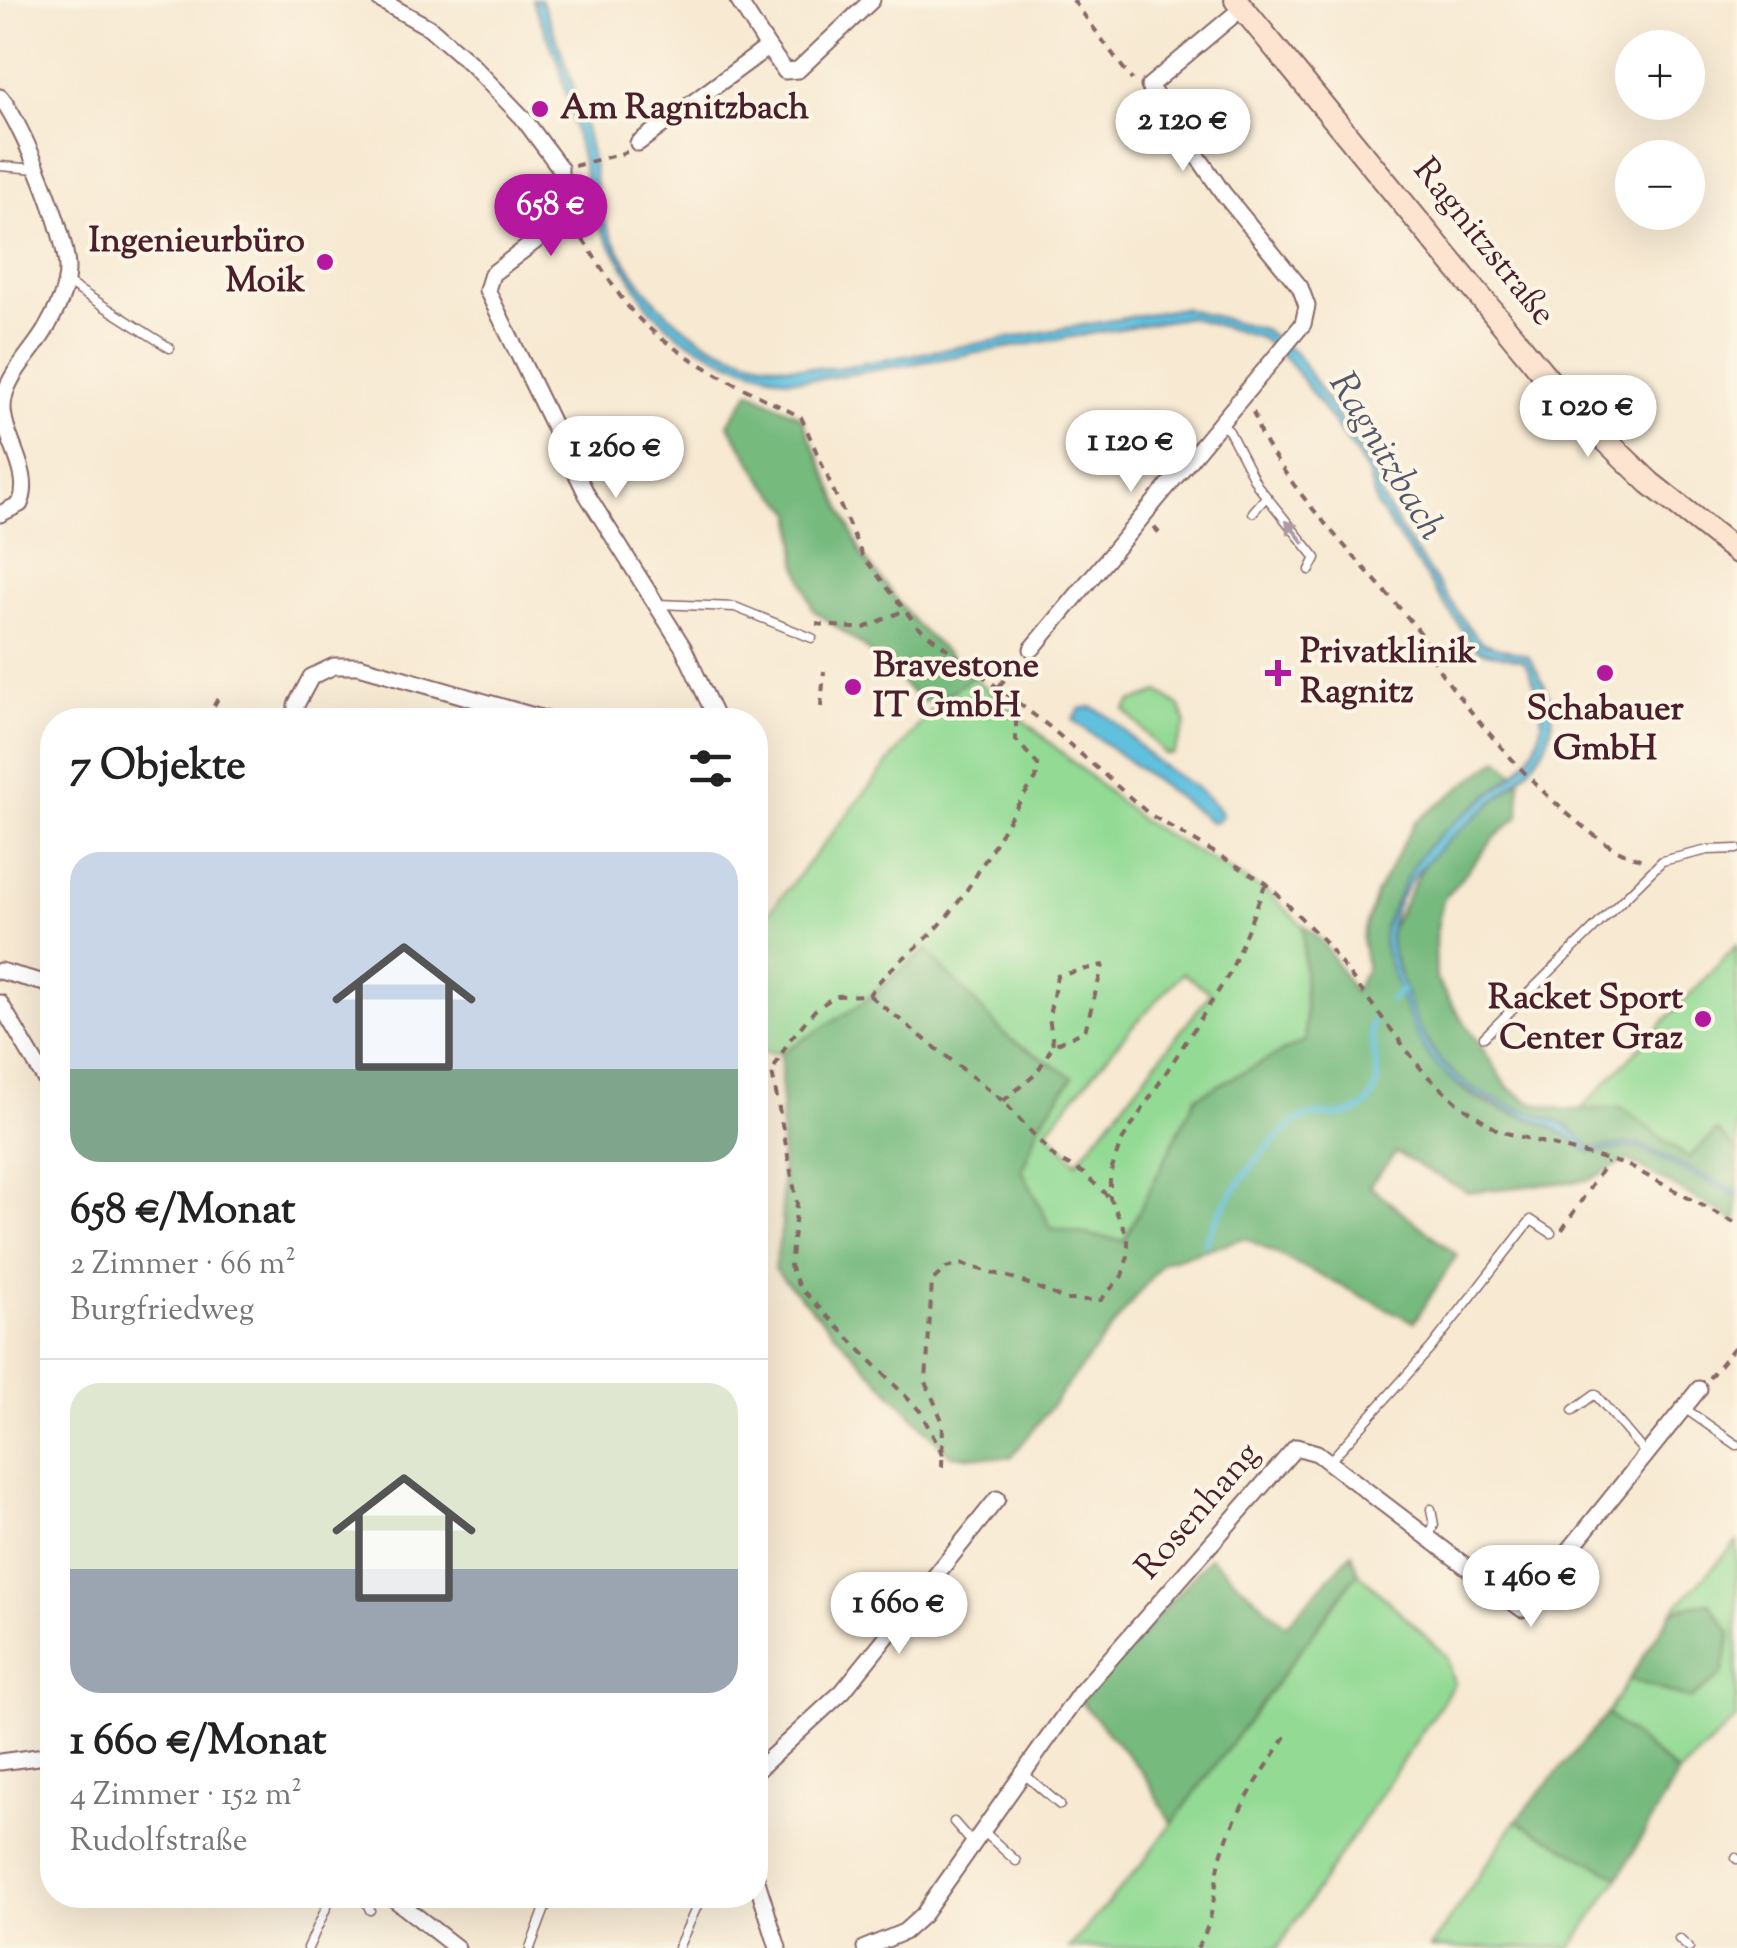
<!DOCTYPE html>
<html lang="de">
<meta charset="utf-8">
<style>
body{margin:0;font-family:"Sorts Mill Goudy",serif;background:#f2f2f2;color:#222;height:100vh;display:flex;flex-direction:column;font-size:38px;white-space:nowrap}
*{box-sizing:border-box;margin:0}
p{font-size:32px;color:#767676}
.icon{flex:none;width:55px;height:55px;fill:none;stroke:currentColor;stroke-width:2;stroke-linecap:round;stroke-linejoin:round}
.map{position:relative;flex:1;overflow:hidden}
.panel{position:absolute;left:40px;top:708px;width:728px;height:1200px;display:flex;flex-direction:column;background:#fff;border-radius:40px;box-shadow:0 10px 40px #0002}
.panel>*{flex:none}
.buttons{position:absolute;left:1615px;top:30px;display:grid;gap:20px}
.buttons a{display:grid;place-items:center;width:90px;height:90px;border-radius:50%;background:#fff;box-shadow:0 10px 40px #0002;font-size:50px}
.price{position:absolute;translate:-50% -85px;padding:0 22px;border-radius:35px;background:#fff;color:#222;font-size:32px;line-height:65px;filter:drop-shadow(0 2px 5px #0008)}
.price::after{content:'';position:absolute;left:50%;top:60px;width:30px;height:22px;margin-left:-15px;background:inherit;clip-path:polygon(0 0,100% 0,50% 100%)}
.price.selected{background:#b5179e;color:#fff}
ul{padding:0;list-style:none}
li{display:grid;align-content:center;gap:20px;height:530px;padding:0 30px}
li+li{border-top:2px solid #e0e0e0}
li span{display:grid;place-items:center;height:310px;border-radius:30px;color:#555}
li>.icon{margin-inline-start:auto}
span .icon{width:180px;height:180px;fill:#fffc;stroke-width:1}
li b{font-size:42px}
h2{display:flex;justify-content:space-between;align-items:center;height:120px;padding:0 30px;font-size:42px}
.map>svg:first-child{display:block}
.green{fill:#93da94;stroke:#6e7c60;stroke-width:2.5;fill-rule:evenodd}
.forest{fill:#76ba7e;stroke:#606c54;stroke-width:2.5}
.water{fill:#61c1df;stroke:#567085;stroke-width:2.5}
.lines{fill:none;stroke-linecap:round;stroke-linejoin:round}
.stream{stroke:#61c1df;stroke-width:6}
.lane-casing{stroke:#876665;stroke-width:11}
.street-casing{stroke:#876665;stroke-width:19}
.secondary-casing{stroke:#876665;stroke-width:26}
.path{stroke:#876665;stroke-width:4;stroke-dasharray:8 8;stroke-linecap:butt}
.lane{stroke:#fff;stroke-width:8}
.street{stroke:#fff;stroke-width:15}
.secondary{stroke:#fde4d0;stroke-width:22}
.oneway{fill:#ae9aa0}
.poi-dot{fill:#b5179e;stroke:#fcf5e5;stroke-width:4}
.labels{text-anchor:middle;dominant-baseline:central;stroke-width:8;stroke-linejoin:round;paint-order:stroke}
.poi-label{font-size:35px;font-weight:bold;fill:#4a1f2b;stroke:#fcf5e5;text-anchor:start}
.street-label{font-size:35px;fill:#4a1f2b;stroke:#fcf5e5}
.water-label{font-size:38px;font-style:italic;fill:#52586a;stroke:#fcf5e5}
</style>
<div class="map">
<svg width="1737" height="1948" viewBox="0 0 1737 1948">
<rect width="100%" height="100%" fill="#fcf5e5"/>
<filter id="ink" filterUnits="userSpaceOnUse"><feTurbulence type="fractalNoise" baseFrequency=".01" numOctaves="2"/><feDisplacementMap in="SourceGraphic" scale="20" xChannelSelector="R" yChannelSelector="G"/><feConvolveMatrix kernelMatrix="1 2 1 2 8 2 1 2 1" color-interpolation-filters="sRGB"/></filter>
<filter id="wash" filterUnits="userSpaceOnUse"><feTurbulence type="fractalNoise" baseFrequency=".0048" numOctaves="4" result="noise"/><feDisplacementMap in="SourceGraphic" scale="40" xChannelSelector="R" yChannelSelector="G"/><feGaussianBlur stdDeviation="2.25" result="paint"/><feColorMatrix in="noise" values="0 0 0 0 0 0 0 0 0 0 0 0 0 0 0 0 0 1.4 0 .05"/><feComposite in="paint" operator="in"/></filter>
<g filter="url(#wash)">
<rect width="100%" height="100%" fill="#f7e9d2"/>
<path class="green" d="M973,677L1142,821L1268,893L1303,925L1306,1040L1196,1097L1124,1242L1051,1228L1022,1170L1040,1123L1072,1077L1007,1037L926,951L857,1007L781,1053L755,1052L758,926L940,699ZM1183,973L1211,993L1077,1162L1047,1130L1128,1031Z
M1159,692L1180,707L1186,724L1173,754H1165L1125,710L1131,702Z
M1737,945V1151L1688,1158L1581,1109Z
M1737,1542V1718L1678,1774L1607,1714L1629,1679L1690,1699L1709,1602L1673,1610Z
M1358,1572L1446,1656L1454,1684L1278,1948H1069L1145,1860Z
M1516,1821L1619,1877L1571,1948H1430Z"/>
<path class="forest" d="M750,391L801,417L862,555L917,626L973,677L940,699L921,701L863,646L813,610L797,562L794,512L765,483L728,424Z
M1499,759L1515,773L1426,848L1384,927C1403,997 1418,1076 1493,1106C1531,1121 1559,1124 1590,1153L1636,1147L1737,1196V1222L1627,1160L1589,1180L1467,1192L1396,1153L1369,1186L1457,1255L1414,1322L1245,1238L1163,1262L1011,1458L950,1455L774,1269L782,1225L781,1053L857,1007L926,950L1007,1037L1073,1077L1040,1123L1022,1170L1051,1228L1124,1241L1196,1097L1306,1040L1303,925L1322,941L1354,992L1367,968L1362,938L1376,894L1415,822Z
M1520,779L1519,816L1494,838L1443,900L1435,938L1436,980L1508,1087L1530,1102L1566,1110L1623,1108L1688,1158L1717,1131L1737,1151V1191L1636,1143L1592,1149L1566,1125L1479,1096L1441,1063L1414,1020L1391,947L1390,930L1430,853Z
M1352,1553L1358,1572L1172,1824L1143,1773L1081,1702L1210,1557L1286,1625Z
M1709,1602L1731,1633L1722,1675L1690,1699L1629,1679L1673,1610Z
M1607,1714L1678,1774L1619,1877L1516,1821Z"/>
<path class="water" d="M532,0H541C563,52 581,105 592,160C596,180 596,202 604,220C651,325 723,372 837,368L1183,308L1265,330L1297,355L1374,470L1382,499L1405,537L1469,628L1482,643L1528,656C1536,670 1548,688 1551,704C1568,788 1402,833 1390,931C1388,948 1397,967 1402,983C1411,1011 1422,1041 1443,1064C1478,1102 1518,1105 1563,1124C1574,1129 1583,1141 1592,1149L1636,1143L1737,1191V1196L1636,1147L1590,1153C1544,1110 1488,1116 1440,1069C1419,1048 1408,1016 1398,989C1394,975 1386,960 1384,945C1381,930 1389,916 1395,902C1404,884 1411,865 1425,850C1480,787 1583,765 1524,661L1479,650L1470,641L1377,506L1368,473L1353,449L1290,363L1261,338L1189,317L821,379H787L728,361L681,337L650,309L596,221L559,63Z
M1091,707C1119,719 1131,741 1153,759C1177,779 1205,787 1222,815L1219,820L1211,822L1073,720L1080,709Z"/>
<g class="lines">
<path class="stream" d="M1391,1000L1402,990
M1205,1244C1213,1213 1278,1122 1310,1116C1331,1113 1351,1122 1368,1103C1389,1078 1367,1049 1372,1022"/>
</g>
</g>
<g filter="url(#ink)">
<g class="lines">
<g class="lane-casing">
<path id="lane" d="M0,166L36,169
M66,282L170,348
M1220,423L1229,431L1257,485L1316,558L1310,570
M1253,512L1266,497
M657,604L735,607L812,638
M1484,1037L1662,861L1708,850L1737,849
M1684,1408L1737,1445
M1573,1410L1595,1394L1645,1453
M1329,1462L1431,1348L1531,1220L1551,1233
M1428,1538L1434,1525L1431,1509
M1023,1773L1060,1805
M954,1822L974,1845
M983,1831L1016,1861
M1736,1858L1737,1859
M363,1895L370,1910
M1679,1939L1689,1948
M308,1948L332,1895
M530,1948L550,1895
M678,1948L698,1904L691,1895"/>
</g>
<g class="street-casing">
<path id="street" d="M380,0L430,28L470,63L523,118L560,168V209L550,230L492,274L487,290L587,495L683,647L717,720
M738,0L768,47
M0,97C22,122 67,235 67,269C67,290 57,309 47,327C34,352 3,377 3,407C3,439 34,473 20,504L0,514
M638,143L768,47L785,71L798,70L872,0
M1032,649L1303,324L1307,306L1300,287L1223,193L1149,86L1242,8
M296,720V705L311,677L334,666H359L548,720
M0,971L52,985
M0,1003L52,1091
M0,1762L52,1755
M755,1772L843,1691L997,1499
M755,1875L778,1948
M389,1895L457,1948
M865,1948L904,1932L923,1915L1080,1693L1296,1447L1317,1453L1522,1609L1699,1389"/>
</g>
<g class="secondary-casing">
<path id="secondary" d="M1236,0L1570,406L1650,483L1737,552"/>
</g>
<path class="path" d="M1073,0L1132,80
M574,166L627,152
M573,226C593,252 609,283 630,309C667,354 750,391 801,417L862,555L917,626L1051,728L1149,814L1266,883L1323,940L1425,1074L1459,1104L1499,1131L1627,1165L1737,1224
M1253,412C1258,422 1258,432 1264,441C1306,510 1367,568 1419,631C1428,642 1431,658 1440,671C1476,722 1583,850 1645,860
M1154,527L1164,539
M816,624L862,629L905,610
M999,686L1022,660
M821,707L824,671
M206,720L221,693
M870,996L1003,1101L1055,1158L1083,1173L1110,1198
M1003,1101L1036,1074L1053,1045L1085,1031L1103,965L1057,976L1049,1016L1053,1045
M1562,1230L1607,1162
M1709,1378L1737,1344
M943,1455L920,1411L799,1287L790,1266L797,1203L772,1072L788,1042L815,1010L835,996L869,995C886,969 908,956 930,935C975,892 998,828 1036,779L1038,765L1016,740V699
M942,1467L943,1423L926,1382L932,1281L946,1268L960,1264L1016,1279L1067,1300H1101L1122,1276L1128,1256V1237L1110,1198V1175L1120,1144L1230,973L1265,885
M1197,1948C1216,1919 1213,1888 1221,1856C1234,1811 1265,1770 1290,1730"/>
<use href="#lane" class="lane"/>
<use href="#street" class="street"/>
<use href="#secondary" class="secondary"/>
</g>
<defs><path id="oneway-solid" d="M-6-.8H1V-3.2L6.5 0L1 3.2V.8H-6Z" transform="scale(2.5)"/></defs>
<use class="oneway" href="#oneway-solid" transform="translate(1295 532) rotate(-129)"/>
</g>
<g class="poi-dot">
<circle cx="540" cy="109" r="10"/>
<circle cx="325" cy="262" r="10"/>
<path d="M1273 658h10v10h10v10h-10v10h-10v-10h-10v-10h10z"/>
<circle cx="1605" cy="673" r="10"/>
<circle cx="853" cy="687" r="10"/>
<circle cx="1703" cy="1019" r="10"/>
</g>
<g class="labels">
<g class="poi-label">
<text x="560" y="109">Am Ragnitzbach</text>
<text x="305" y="242" text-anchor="end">Ingenieurbüro<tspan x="305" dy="40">Moik</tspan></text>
<text x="1300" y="653">Privatklinik<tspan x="1300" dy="40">Ragnitz</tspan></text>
<text x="873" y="667">Bravestone<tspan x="873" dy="40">IT GmbH</tspan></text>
<text x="1605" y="710" text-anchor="middle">Schabauer<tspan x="1605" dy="40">GmbH</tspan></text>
<text x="1683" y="999" text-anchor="end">Racket Sport<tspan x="1683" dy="40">Center Graz</tspan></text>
</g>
<g class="street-label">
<text transform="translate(1483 243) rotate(51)">Ragnitzstraße</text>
<text transform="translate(1199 1512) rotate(-49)">Rosenhang</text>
</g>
<g class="water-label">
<text transform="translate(1385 457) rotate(59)">Ragnitzbach</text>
</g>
</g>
</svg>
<div class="buttons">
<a>+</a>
<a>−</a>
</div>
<b class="price" style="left:1183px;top:174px">2 120 €</b>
<b class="price selected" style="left:551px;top:259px">658 €</b>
<b class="price" style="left:1588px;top:460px">1 020 €</b>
<b class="price" style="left:1131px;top:495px">1 120 €</b>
<b class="price" style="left:616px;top:501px">1 260 €</b>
<b class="price" style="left:1531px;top:1630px">1 460 €</b>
<b class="price" style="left:899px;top:1657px">1 660 €</b>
<section class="panel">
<h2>7 Objekte<svg class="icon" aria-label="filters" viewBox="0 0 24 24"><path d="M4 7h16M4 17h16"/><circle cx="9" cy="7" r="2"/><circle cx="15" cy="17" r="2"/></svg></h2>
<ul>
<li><span style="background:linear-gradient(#c9d6e8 70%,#7fa58c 0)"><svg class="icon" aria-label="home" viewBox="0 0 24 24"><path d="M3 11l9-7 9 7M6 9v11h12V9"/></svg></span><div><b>658 €/Monat</b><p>2 Zimmer · 66 m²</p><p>Burgfriedweg</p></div></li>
<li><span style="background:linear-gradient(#dfe7d0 60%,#9aa5b1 0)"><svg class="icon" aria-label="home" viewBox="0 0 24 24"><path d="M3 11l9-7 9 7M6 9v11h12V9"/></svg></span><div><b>1 660 €/Monat</b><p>4 Zimmer · 152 m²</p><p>Rudolfstraße</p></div></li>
</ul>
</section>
</div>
